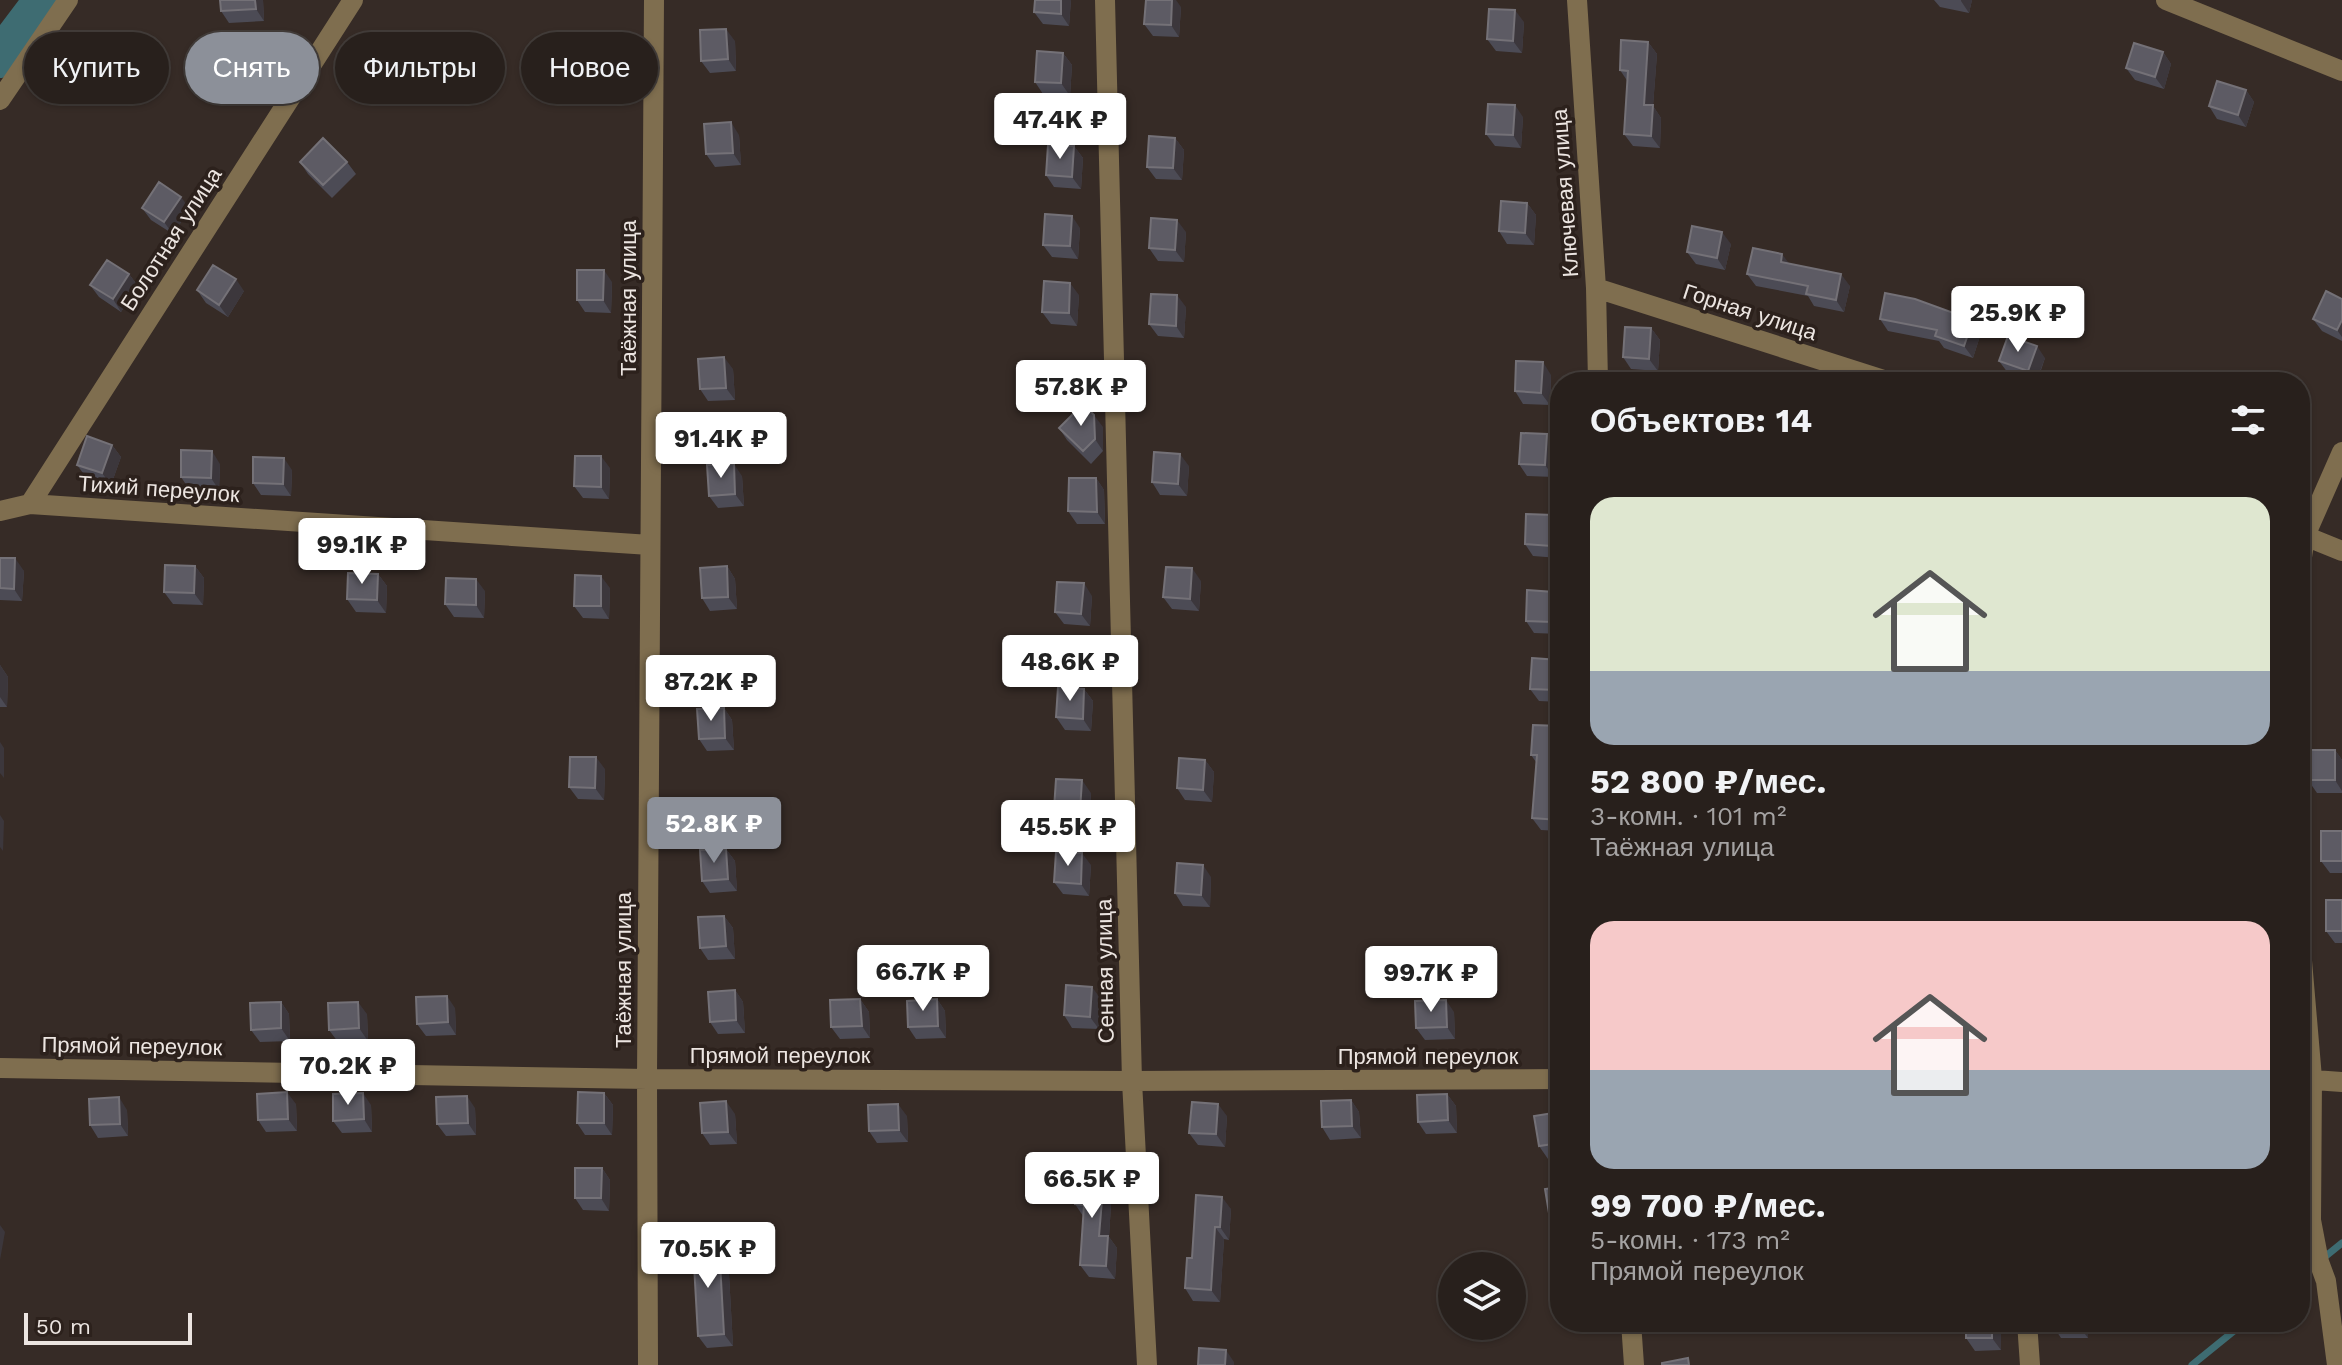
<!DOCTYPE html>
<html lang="ru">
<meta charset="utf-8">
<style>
body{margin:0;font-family:"Work Sans",sans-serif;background:#302825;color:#f1f3f6;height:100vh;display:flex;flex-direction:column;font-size:30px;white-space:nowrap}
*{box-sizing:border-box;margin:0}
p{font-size:26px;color:#a5a3a3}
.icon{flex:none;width:44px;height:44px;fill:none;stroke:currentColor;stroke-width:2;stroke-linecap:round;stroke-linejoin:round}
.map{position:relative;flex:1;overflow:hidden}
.details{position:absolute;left:1550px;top:372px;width:760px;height:960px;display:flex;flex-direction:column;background:#28201c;border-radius:32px;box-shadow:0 2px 6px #0004,0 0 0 2px #443e3b}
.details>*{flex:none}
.hud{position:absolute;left:24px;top:32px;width:760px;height:72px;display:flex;gap:16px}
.controls{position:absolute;left:1438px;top:1252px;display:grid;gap:16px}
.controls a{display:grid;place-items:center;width:88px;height:88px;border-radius:50%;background:#28201c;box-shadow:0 2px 6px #0004,0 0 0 2px #443e3b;font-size:40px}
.scale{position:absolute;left:24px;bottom:20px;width:168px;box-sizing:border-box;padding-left:8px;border:4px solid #ece5e1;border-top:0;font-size:22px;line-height:28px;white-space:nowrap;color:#ece5e1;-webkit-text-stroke:6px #2c211c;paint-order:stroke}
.price{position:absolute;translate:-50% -68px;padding:0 18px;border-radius:8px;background:#fff;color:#222;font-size:26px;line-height:52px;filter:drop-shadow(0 2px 4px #0008)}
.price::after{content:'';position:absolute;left:50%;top:48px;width:24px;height:18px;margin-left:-12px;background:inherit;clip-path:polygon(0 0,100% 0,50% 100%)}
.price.current{background:#8c9099;color:#fff}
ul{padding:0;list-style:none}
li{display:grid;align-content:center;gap:16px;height:424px;padding:0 40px}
li span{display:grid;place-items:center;height:248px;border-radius:24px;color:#555}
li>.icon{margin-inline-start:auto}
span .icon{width:144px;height:144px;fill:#fffc;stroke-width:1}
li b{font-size:34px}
h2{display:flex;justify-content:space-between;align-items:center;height:96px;padding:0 40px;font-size:34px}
.tag{padding:0 28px;border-radius:36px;background:#28201c;box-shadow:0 2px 6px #0004,0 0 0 2px #443e3b;font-size:28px;line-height:72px}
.tag.current{background:#8c9099;color:#fff}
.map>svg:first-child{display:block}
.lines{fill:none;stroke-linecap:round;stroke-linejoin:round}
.stream{stroke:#3e6c72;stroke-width:7}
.river{stroke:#3e6c72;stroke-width:40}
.minor{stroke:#7f6e4f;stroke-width:20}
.wall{fill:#4c4b55}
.shaded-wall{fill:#3c373c}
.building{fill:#5d5b64;stroke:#747177;stroke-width:2}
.labels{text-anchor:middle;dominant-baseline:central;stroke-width:7;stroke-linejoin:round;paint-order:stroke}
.street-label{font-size:22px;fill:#ece5e1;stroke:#2c211c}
</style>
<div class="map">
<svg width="2342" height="1365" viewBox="0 0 2342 1365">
<rect width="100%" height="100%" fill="#362b26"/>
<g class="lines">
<path class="stream" d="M2300,1277L2342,1243
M2192,1365L2245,1322"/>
<path class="river" d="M0,58L44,0"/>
<path class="minor" d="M1105,0L1132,1081L1147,1365
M1577,0L1596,288L1598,382
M2166,0L2342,71
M0,100L68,0
M1596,288L1890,382
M30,504L353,0
M0,511L30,504L650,545
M2300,534L2342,551
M2300,571L2305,536L2342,452
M2300,937L2312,1078L2311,1220L2319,1262L2326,1281L2337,1365
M0,1068L647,1079L1132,1081L1560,1079
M2300,1079L2342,1082
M1631,1322L1634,1365
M2027,1322L2030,1365
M648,1365L647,1079L654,0"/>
</g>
<path class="wall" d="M220,0H263L264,21L229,23L221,11Z
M1035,0H1071L1069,26L1043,24L1034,12Z
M1934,0H1972L1969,13L1940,7Z
M1181,7L1179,37L1153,36L1144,24Z
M1524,22L1522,53L1496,51L1487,39Z
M735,41L736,71L710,73L701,61Z
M1648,42L1657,54L1653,106L1661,118L1660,148L1633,146L1624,134L1628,82L1620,70Z
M2163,52L2171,64L2164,89L2135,80L2126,68Z
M1063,53L1072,65L1070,96L1043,94L1035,82Z
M610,63L619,75L618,105H592L583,93Z
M338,73L385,74L368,100L346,85Z
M2246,90L2254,102L2246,127L2217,119L2209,106Z
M1523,117L1521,148L1495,146L1486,134Z
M739,135L741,165L715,167L706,154Z
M1175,138L1184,150L1182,180L1156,179L1147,167Z
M1074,146L1083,158L1081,189L1054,187L1046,175Z
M300,162H347L356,174L332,198L308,174Z
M1527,203L1536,215L1534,245L1507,244L1499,231Z
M142,208L190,209L173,234L151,220Z
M1080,228L1078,259L1052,257L1043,245Z
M1186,232L1184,262L1158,261L1149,248Z
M1731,244L1725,270L1696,264L1687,252Z
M1789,264L1850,286L1844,312L1814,306L1808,296L1756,286L1747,274Z
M129,274L138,286L121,312L99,297L90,285Z
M612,282L611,313L585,312L577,300Z
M197,290L244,291L228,317L206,303Z
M1079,295L1077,326L1051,324L1042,312Z
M2342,299V341L2322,331L2313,319Z
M1186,307L1184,338L1158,336L1149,324Z
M1880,319L1973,320L1981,333L1973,358L1944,348L1939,341L1888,331Z
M1651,328L1660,340L1658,371L1631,369L1623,357Z
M2045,358L2037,382L2008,373L1999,361Z
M733,369L735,400L708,401L700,389Z
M1551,375L1550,405L1523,404L1515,391Z
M1103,427V451L1091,464L1067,440L1059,428Z
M112,445L121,457L111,485L86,477L77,465Z
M1556,447L1554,477L1527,476L1519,464Z
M220,464L219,490L189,489L181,477Z
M1189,466L1187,496L1160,495L1152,482Z
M610,468L609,499L583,498L574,486Z
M292,470L291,496L261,495L253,483Z
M742,476L744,506L718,508L709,496Z
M1096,478L1104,490L1105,524H1077L1068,511Z
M1553,515L1560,526L1559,558L1533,556L1525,544Z
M0,558L24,571L22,601L0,600Z
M195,566L204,578L203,605L173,604L164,592Z
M727,566L735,579L737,609L710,611L702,598Z
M378,574L387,586L386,613L356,612L347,599Z
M1201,581L1199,611L1172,609L1163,597Z
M610,588L609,619L583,618L574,606Z
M485,591L484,618L454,617L445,604Z
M1554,592L1560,600V634L1534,633L1526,621Z
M1092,596L1090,626L1064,624L1055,612Z
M1559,660L1560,662V702L1539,701L1530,689Z
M0,665L8,677L7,707H0Z
M1084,689L1093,701L1091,731L1065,730L1056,717Z
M724,708L732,720L734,750L707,751L699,739Z
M1560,726V831L1541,830L1532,818L1536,762L1531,755Z
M2335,750L2342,760V793H2317L2308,780Z
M1205,760L1214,772L1212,802L1185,800L1177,788Z
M605,769L604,800L578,799L569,787Z
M1091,793L1089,823L1062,821L1054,809Z
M2342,831V873H2330L2321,861Z
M726,849L735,861L737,891L710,893L702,881Z
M1091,865L1089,896L1063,894L1054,882Z
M1211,877L1210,907L1183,906L1175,893Z
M2342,900V943H2335L2326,931Z
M724,916L733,928L735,959L708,960L700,948Z
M735,990L743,1002L745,1033L718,1034L710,1022Z
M860,999L869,1012L870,1038L840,1039L831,1027Z
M937,999L945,1011L946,1038L916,1039L908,1027Z
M1101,999L1099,1029L1072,1028L1064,1015Z
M281,1002L289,1014L290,1041L260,1042L251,1030Z
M455,1008L456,1035L426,1036L417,1024Z
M1454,1012L1455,1039L1425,1040L1416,1028Z
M367,1014L368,1041L338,1042L329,1030Z
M604,1093L613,1105L612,1135H585L577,1123Z
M1447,1094L1456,1106L1457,1133L1426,1134L1418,1122Z
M1351,1100L1359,1112L1361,1138L1330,1140L1322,1127Z
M296,1104L297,1131L266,1132L258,1120Z
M371,1105L372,1132L342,1133L333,1121Z
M475,1108L476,1135L446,1136L437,1124Z
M127,1110L128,1136L98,1138L90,1125Z
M1560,1112V1157L1548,1159L1539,1146Z
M735,1114L737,1144L710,1145L702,1133Z
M907,1116L908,1142L877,1143L869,1131Z
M1227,1116L1225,1147L1198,1145L1189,1133Z
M602,1168L610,1180L609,1211L583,1210L575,1198Z
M1560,1187V1231H1558L1550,1219Z
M1112,1188L1109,1237L1117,1248L1115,1279L1089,1277L1080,1265L1083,1216L1075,1204Z
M1196,1195L1231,1209L1229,1240L1224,1239L1220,1302L1193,1301L1185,1288L1192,1258Z
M728,1256L733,1346L707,1348L698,1336Z
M1966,1322H2001V1350L1975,1351L1966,1338Z
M2088,1322V1338H2061L2053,1326Z"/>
<path class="shaded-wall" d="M255,0H263L264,21L256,9Z
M1061,0H1071L1069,26L1061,14Z
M1172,0H1176L1181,7L1179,37L1171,25Z
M1961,0H1972L1969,13L1961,1Z
M1515,10L1524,22L1522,53L1513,41Z
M726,29L735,41L736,71L728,59Z
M1648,42L1657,54L1653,106L1661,118L1660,148L1651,136L1644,105Z
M2163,52L2171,64L2164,89L2155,77Z
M1063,53L1072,65L1070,96L1061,83Z
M376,62L385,74L368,100L360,88Z
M610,63L619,75L618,105L609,93Z
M2246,90L2254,102L2246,127L2238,115Z
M1515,105L1523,117L1521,148L1513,135Z
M731,122L739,135L741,165L733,153Z
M1175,138L1184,150L1182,180L1173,168Z
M1074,146L1083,158L1081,189L1072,177Z
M181,197L190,209L173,234L164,222Z
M1527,203L1536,215L1534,245L1525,233Z
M1072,216L1080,228L1078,259L1070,246Z
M1177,220L1186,232L1184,262L1175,250Z
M1722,232L1731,244L1725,270L1717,258Z
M1782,254L1791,266L1781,262Z
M604,270L612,282L611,313L603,300Z
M129,274L138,286L121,312L113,299Z
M1841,274L1850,286L1844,312L1836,300Z
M236,279L244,291L228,317L219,305Z
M1070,283L1079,295L1077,326L1069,313Z
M1177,295L1186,307L1184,338L1176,326Z
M1973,320L1981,333L1973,358L1964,346Z
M2342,320V337L2337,330Z
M1651,328L1660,340L1658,371L1649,359Z
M2037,346L2045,358L2036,382L2028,371Z
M724,357L733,369L735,400L726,388Z
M1543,362L1551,375L1550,405L1541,393Z
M1094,415L1103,427V451L1095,439Z
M1547,434L1556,447L1554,477L1545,465Z
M112,445L121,457L111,485L102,473Z
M212,451L220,464L219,490L211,478Z
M1180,454L1189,466L1187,496L1178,484Z
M601,456L610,468L609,499L601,487Z
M284,458L292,470L291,496L283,484Z
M734,464L742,476L744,506L735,494Z
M1096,478L1104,490L1105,524L1097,512Z
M1553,515L1560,526L1559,558L1551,546Z
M15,558L24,571L22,601L14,589Z
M195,566L204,578L203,605L194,593Z
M727,566L735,579L737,609L728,597Z
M1192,568L1201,581L1199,611L1190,599Z
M378,574L387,586L386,613L377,600Z
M601,576L610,588L609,619L601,606Z
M476,579L485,591L484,618L476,605Z
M1084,583L1092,596L1090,626L1081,614Z
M1554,592L1560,600V633L1552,622Z
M1559,660L1560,662V695L1557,690Z
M0,665L8,677L7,707L0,697Z
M1084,689L1093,701L1091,731L1083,719Z
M724,708L732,720L734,750L725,738Z
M1560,726V794L1556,789Z
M0,742L4,748V778L0,773Z
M2335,750L2342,760V791L2335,780Z
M596,757L605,769L604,800L595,788Z
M1205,760L1214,772L1212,802L1203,790Z
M1082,780L1091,793L1089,823L1080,811Z
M0,815L4,821L3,851L0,847Z
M726,849L735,861L737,891L728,879Z
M1082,853L1091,865L1089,896L1081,884Z
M1203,865L1211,877L1210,907L1201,895Z
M724,916L733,928L735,959L726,946Z
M1092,987L1101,999L1099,1029L1090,1017Z
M735,990L743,1002L745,1033L736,1020Z
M447,996L455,1008L456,1035L448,1022Z
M860,999L869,1012L870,1038L862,1026Z
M937,999L945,1011L946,1038L938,1026Z
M1446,1000L1454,1012L1455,1039L1447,1027Z
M281,1002L289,1014L290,1041L281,1028Z
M358,1002L367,1014L368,1041L359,1028Z
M287,1092L296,1104L297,1131L288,1119Z
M363,1093L371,1105L372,1132L364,1119Z
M604,1093L613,1105L612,1135L604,1123Z
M1447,1094L1456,1106L1457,1133L1448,1120Z
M467,1096L475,1108L476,1135L468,1123Z
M119,1097L127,1110L128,1136L120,1124Z
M1351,1100L1359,1112L1361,1138L1352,1126Z
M726,1101L735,1114L737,1144L728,1132Z
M898,1104L907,1116L908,1142L899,1130Z
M1218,1104L1227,1116L1225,1147L1216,1134Z
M602,1168L610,1180L609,1211L601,1198Z
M1104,1176L1112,1188L1109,1237L1117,1248L1115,1279L1106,1266L1099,1236Z
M1222,1197L1231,1209L1229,1240L1220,1227Z
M0,1225L5,1232L0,1260Z
M1215,1227L1224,1239L1220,1302L1211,1290Z
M719,1244L728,1256L733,1346L724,1334Z
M1992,1322H2001V1350L1992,1338Z
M2079,1322H2088V1338L2079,1326Z
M1226,1350L1234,1362V1365H1225Z"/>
<path class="building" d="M220,0H255L256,9L221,11Z
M1035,0H1061V14L1034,12Z
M1146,0H1172L1171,25L1144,24Z
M1489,9L1515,10L1513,41L1487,39Z
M726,29L728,59L701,61L700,30Z
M1621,40L1648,42L1644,105H1653L1651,136L1624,134L1628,71L1620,70Z
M2134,43L2163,52L2155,77L2126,68Z
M354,48L376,62L360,88L338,73Z
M1037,51L1063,53L1061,83L1035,82Z
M584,62L610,63L609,93H583Z
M2217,81L2246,90L2238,115L2209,106Z
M1488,104L1515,105L1513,135L1486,134Z
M731,122L733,153L706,154L704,124Z
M1149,136L1175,138L1173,168L1147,167Z
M323,138L347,162L323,185L300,162Z
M1048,145L1074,146L1072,177L1046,175Z
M159,182L181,197L164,222L142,208Z
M1501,201L1527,203L1525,233L1499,231Z
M1045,214L1072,216L1070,246L1043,245Z
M1151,218L1177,220L1175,250L1149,248Z
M1692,226L1722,232L1717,258L1687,252Z
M1753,248L1782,254L1781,262L1841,274L1836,300L1806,294L1808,286L1747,274Z
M107,260L129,274L113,299L90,285Z
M213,265L236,279L219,305L197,290Z
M577,270H604L603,300H577Z
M1044,281L1070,283L1069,313L1042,312Z
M2326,291L2342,299V320L2337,330L2313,319Z
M1885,293L1915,299L1973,320L1964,346L1935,336L1937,330L1880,319Z
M1151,294L1177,295L1176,326L1149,324Z
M1625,327L1651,328L1649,359L1623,357Z
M2008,336L2037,346L2028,371L1999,361Z
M724,357L726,388L700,389L698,359Z
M1516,361L1543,362L1541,393L1515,391Z
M1083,404L1094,415L1095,439L1083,451L1059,428Z
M1521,433L1547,434L1545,465L1519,464Z
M87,436L112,445L102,473L77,465Z
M181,450L212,451L211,478L181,477Z
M1154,452L1180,454L1178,484L1152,482Z
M575,456H601V487L574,486Z
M253,457L284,458L283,484L253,483Z
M734,464L735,494L709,496L707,465Z
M1069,478H1096L1097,512L1068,511Z
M1526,514L1553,515L1551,546L1525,544Z
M0,558H15L14,589L0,588Z
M165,565L195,566L194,593L164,592Z
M727,566L728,597L702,598L700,568Z
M1166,567L1192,568L1190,599L1163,597Z
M348,573L378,574L377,600L347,599Z
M575,575L601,576V606H574Z
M446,578L476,579V605L445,604Z
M1057,582L1084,583L1081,614L1055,612Z
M1527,590L1554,592L1552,622L1526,621Z
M1532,658L1559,660L1557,690L1530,689Z
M1058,687L1084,689L1083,719L1056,717Z
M724,708L725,738L699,739L697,709Z
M1533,725L1560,726L1556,789H1560L1559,820L1532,818L1537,755H1531Z
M2308,750H2335V780H2308Z
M570,757H596L595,788L569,787Z
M1179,758L1205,760L1203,790L1177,788Z
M1056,779L1082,780L1080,811L1054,809Z
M2321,831H2342V861H2321Z
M726,849L728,879L702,881L700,850Z
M1056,852L1082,853L1081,884L1054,882Z
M1177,863L1203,865L1201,895L1175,893Z
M2326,900H2342V931H2326Z
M724,916L726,946L700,948L698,917Z
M1066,985L1092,987L1090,1017L1064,1015Z
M735,990L736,1020L710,1022L708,992Z
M447,996L448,1022L417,1024L416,997Z
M860,999L862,1026L831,1027L830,1000Z
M937,999L938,1026L908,1027L907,1001Z
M1446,1000L1447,1027L1416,1028L1415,1001Z
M281,1002V1028L251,1030L250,1003Z
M358,1002L359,1028L329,1030L328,1003Z
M287,1092L288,1119L258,1120L257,1094Z
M578,1092L604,1093V1123H577Z
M363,1093L364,1119L333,1121V1094Z
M1447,1094L1448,1120L1418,1122L1417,1095Z
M467,1096L468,1123L437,1124L436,1097Z
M119,1097L120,1124L90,1125L89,1099Z
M1351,1100L1352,1126L1322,1127L1321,1101Z
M726,1101L728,1132L702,1133L700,1103Z
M1192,1102L1218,1104L1216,1134L1189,1133Z
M898,1104L899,1130L869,1131L868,1105Z
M1560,1112V1143L1539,1146L1534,1116Z
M575,1168H602L601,1198H575Z
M1077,1174L1104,1176L1099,1236H1108L1106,1266L1080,1265L1084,1205L1075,1204Z
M1560,1187V1217L1550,1219L1545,1189Z
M1196,1195L1222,1197L1220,1227H1215L1211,1290L1185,1288L1187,1258H1192Z
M719,1244L724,1334L698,1336L693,1246Z
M1560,1260V1291H1555L1550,1262Z
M1966,1322H1992V1338H1966Z
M2053,1322H2079V1326H2053Z
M1199,1348L1226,1350L1225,1365H1198Z
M1688,1358L1689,1365H1662V1363Z"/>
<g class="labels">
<g class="street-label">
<text transform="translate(1565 193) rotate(-94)">Ключевая улица</text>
<text transform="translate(171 239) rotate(-57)">Болотная улица</text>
<text transform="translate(628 298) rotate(-90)">Таёжная улица</text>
<text transform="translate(1750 312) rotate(18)">Горная улица</text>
<text transform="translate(159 489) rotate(4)">Тихий переулок</text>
<text transform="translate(623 970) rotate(-90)">Таёжная улица</text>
<text transform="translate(1105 971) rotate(-91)">Сенная улица</text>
<text transform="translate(132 1046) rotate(1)">Прямой переулок</text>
<text x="780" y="1055">Прямой переулок</text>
<text x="1428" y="1056">Прямой переулок</text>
</g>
</g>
</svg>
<div class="controls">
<a><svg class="icon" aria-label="layers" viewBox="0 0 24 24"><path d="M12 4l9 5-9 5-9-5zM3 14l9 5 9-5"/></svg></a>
</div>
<div class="scale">50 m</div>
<b class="price" style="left:1060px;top:161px">47.4K ₽</b>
<b class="price" style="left:2018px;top:354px">25.9K ₽</b>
<b class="price" style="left:1081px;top:428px">57.8K ₽</b>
<b class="price" style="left:721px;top:480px">91.4K ₽</b>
<b class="price" style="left:362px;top:586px">99.1K ₽</b>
<b class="price" style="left:1070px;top:703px">48.6K ₽</b>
<b class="price" style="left:711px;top:723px">87.2K ₽</b>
<b class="price current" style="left:714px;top:865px">52.8K ₽</b>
<b class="price" style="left:1068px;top:868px">45.5K ₽</b>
<b class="price" style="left:923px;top:1013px">66.7K ₽</b>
<b class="price" style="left:1431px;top:1014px">99.7K ₽</b>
<b class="price" style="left:348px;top:1107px">70.2K ₽</b>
<b class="price" style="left:1092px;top:1220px">66.5K ₽</b>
<b class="price" style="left:708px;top:1290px">70.5K ₽</b>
<div class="hud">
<a class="tag">Купить</a>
<a class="tag current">Снять</a>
<a class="tag">Фильтры</a>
<a class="tag">Новое</a>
</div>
<section class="details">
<h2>Объектов: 14<svg class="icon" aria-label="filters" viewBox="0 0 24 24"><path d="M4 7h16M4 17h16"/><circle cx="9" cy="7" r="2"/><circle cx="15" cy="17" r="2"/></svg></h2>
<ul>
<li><span style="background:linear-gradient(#dfe7d0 70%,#9aa5b1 0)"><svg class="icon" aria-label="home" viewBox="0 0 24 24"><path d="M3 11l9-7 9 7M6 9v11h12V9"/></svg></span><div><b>52 800 ₽/мес.</b><p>3-комн. · 101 m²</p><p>Таёжная улица</p></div></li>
<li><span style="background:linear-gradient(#f6c9c9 60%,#9aa5b1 0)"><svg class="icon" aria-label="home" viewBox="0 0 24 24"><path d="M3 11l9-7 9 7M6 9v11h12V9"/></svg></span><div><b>99 700 ₽/мес.</b><p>5-комн. · 173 m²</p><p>Прямой переулок</p></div></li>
</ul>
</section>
</div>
